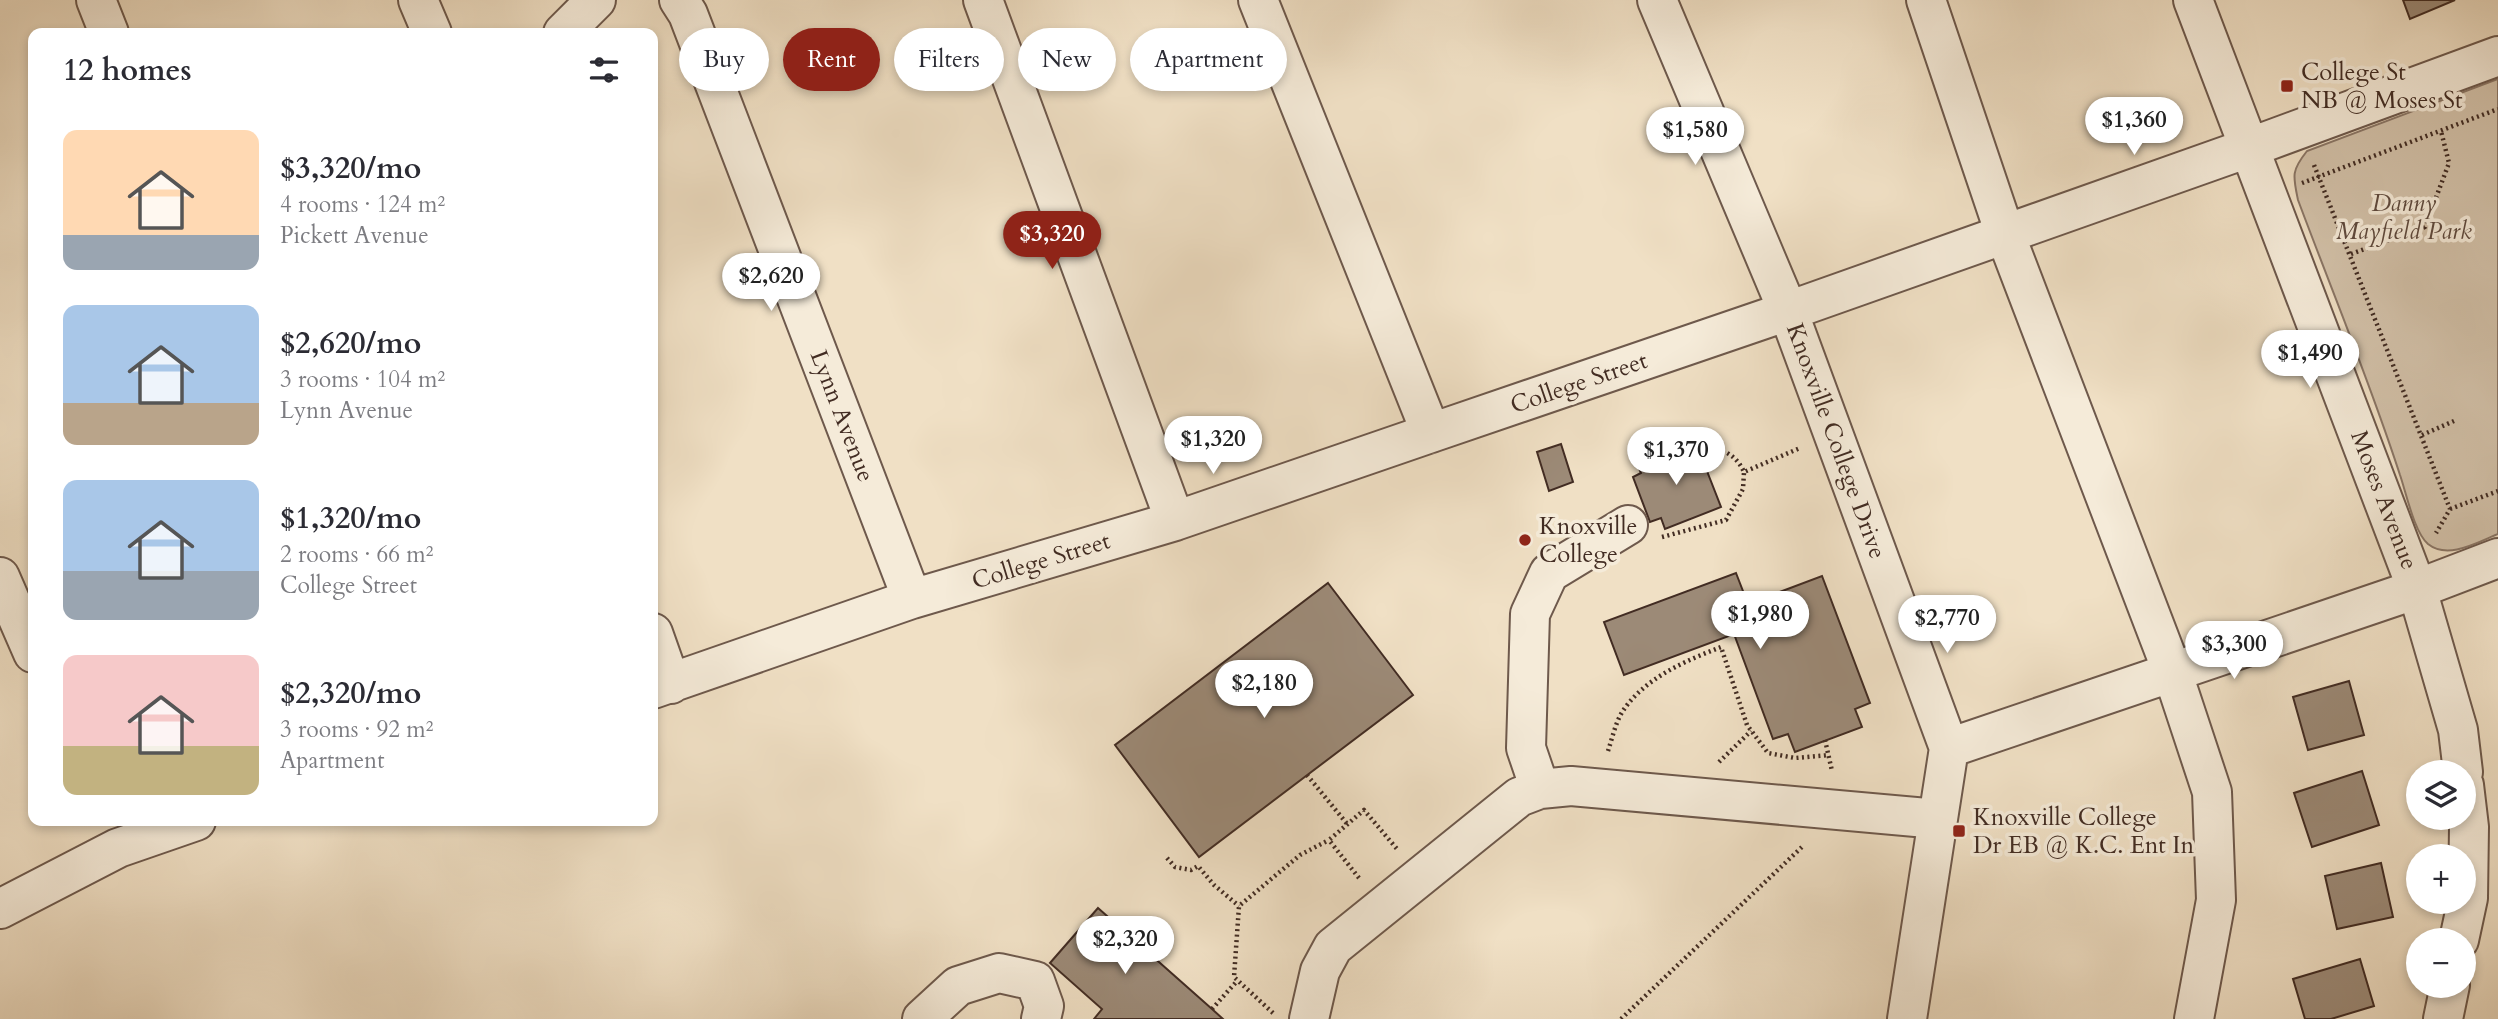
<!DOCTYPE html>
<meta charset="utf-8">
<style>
body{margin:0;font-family:Cardo,serif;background:#f7f7f7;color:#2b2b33;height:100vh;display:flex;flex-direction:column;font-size:26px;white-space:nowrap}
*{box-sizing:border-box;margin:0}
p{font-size:23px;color:#7c7c81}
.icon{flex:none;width:38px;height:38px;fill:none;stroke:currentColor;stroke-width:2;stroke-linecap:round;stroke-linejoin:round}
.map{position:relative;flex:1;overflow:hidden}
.side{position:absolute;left:28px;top:28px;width:630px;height:798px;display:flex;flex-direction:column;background:#fff;border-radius:14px;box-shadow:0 4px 10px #0003}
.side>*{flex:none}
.top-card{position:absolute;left:679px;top:28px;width:665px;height:63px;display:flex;gap:14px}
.fabs{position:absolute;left:2406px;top:760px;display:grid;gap:14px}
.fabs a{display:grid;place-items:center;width:70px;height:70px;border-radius:50%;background:#fff;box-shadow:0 4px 10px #0003;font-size:35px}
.price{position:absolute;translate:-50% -60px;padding:0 16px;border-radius:24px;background:#fff;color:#222;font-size:23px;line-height:46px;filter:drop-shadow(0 2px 4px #0008)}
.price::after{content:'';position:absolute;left:50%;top:42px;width:21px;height:16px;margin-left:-10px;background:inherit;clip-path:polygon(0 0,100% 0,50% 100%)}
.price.on{background:#8f2418;color:#fff}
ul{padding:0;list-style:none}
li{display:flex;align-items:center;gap:21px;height:175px;padding:0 35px}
li span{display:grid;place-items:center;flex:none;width:196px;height:140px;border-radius:14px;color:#555}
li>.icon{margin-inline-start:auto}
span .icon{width:84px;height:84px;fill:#fffc;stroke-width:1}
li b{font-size:30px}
h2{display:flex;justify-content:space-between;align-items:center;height:84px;padding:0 35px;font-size:30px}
.chip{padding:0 24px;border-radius:32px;background:#fff;box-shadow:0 4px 10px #0003;font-size:24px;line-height:63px}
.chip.on{background:#8f2418;color:#fff}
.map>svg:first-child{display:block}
.green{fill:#d2c1a9;stroke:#8a7666;stroke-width:2}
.building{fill:#9c8a77;stroke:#422c23;stroke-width:2}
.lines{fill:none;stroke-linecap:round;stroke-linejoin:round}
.minor-casing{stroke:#6e594c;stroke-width:42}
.path{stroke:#422c23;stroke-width:4.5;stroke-dasharray:2 3.5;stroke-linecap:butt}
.minor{stroke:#f5ebd9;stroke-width:38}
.poi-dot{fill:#8f2418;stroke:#f5ebd9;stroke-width:2.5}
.labels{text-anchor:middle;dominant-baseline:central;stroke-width:7;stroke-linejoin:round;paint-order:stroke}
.poi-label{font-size:24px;fill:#422c23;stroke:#f5ebd9;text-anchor:start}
.park-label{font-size:24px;font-style:italic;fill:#5f4a3e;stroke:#f5ebd9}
.street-label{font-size:24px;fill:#422c23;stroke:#f5ebd9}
</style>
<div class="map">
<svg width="2498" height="1019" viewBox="0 0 2498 1019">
<rect width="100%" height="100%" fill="#f0e0c5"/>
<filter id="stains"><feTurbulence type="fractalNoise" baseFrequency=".00286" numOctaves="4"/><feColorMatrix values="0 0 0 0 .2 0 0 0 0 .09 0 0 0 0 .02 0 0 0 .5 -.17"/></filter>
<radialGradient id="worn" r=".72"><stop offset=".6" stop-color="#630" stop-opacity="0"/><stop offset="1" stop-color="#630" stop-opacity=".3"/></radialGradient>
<path class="green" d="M2498,79V534C2478,542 2448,560 2428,544C2414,532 2406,492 2400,475C2370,382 2332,291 2298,200C2293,176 2291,171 2307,151Z"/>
<path class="building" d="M2403,0H2455L2410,19Z
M1696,443L1721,507L1665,529L1661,518L1650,522L1633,477L1641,473L1638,466Z
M1561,444L1573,482L1549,491L1537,452Z
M1736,573L1748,604L1822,576L1870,703L1855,709L1862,727L1795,752L1788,734L1773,739L1734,634L1624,675L1604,622Z
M1328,583L1413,695L1199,857L1115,745Z
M2349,681L2364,735L2308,750L2293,697Z
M2362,771L2379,825L2312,847L2294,793Z
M2381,863L2393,917L2337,929L2325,876Z
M1098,908L1212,1009L1223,1019H1094L1102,1009L1050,963Z
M2360,959L2374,1006L2331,1019H2305L2293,979Z"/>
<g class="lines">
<g class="minor-casing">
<path id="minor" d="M96,0L109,33
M418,0L432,33
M679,0L688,14L912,599
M983,0L1175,521
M1258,0L1431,433
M1657,0L1788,311L1949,748L1907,1019
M1926,0L2005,234L2172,671L2212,792L2216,900L2194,1019
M2193,0L2417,589L2458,730L2463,772
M563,33L596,0
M0,577L33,653
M653,633L671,684
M653,689L912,599L1175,521L1431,433L1788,311L2251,147L2498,56
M1949,748L2417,589L2498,558
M1540,789L1526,748L1530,614L1549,573L1628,525
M0,909L118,848L196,821
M2459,940L2468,898L2469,827L2464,785
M922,1019L958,986L999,973L1035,981L1044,1006L1041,1019
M1309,1019L1320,971L1333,947L1519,797L1540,789L1571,786L1938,819
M2443,1019L2450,985"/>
</g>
<path class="path" d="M2314,165L2450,509L2436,533
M2302,183L2498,109
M2351,254L2425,227L2449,163L2441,131
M2422,435L2454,421
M1696,443C1717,449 1734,450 1744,472L1800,448
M2450,509L2498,491
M1662,537L1726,520L1743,489L1744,472
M1825,740L1832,771
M1608,751C1612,739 1615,725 1621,714C1642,679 1685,661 1721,647L1747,725L1768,753L1795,758L1829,755
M1719,762L1751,731
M1307,775L1348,825
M1167,858L1175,867L1191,870L1198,866L1214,885L1239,906
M1359,878L1329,840L1364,810L1397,849
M1212,1009L1237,981
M1273,1013L1234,977L1239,906L1300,855L1329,840
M1621,1019L1803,846"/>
<use href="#minor" class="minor"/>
</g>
<g class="poi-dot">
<rect x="2280" y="79" width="14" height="14" rx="3.5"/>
<circle cx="1525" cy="540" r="7"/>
<rect x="1952" y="824" width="14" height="14" rx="3.5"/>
</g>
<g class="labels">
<g class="poi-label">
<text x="2301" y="72">College St<tspan x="2301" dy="28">NB @ Moses St</tspan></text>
<text x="1539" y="526">Knoxville<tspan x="1539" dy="28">College</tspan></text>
<text x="1973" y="817">Knoxville College<tspan x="1973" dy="28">Dr EB @ K.C. Ent In</tspan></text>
</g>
<g class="park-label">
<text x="2404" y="203">Danny<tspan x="2404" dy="28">Mayfield Park</tspan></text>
</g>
<g class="street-label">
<text transform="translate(1579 383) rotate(-19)">College Street</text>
<text transform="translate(842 416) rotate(69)">Lynn Avenue</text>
<text transform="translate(1836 441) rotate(70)">Knoxville College Drive</text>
<text transform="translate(2384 500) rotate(69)">Moses Avenue</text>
<text transform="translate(1041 561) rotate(-17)">College Street</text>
</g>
</g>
<rect width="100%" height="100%" filter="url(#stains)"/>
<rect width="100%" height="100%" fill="url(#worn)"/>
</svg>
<div class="fabs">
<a><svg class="icon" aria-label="layers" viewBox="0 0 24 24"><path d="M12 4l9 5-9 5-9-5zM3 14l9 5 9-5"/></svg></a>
<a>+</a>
<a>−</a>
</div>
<b class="price" style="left:2134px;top:157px">$1,360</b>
<b class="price" style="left:1695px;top:167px">$1,580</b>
<b class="price on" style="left:1052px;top:271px">$3,320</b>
<b class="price" style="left:771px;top:313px">$2,620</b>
<b class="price" style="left:2310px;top:390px">$1,490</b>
<b class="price" style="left:1213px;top:476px">$1,320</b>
<b class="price" style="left:1676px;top:487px">$1,370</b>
<b class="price" style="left:1760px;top:651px">$1,980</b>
<b class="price" style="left:1947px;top:655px">$2,770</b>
<b class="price" style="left:2234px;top:681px">$3,300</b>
<b class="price" style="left:1264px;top:720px">$2,180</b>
<b class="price" style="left:1125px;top:976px">$2,320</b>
<div class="top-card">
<a class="chip">Buy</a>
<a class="chip on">Rent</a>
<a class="chip">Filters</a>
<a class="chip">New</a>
<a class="chip">Apartment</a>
</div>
<section class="side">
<h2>12 homes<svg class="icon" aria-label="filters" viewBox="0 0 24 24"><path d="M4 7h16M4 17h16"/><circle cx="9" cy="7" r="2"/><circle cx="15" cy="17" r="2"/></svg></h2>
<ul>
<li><span style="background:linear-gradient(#ffd9b3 75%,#9aa5b1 0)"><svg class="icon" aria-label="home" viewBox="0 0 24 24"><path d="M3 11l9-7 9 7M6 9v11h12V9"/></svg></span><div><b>$3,320/mo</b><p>4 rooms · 124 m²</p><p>Pickett Avenue</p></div></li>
<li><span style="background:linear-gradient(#a9c7e8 70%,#b9a48a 0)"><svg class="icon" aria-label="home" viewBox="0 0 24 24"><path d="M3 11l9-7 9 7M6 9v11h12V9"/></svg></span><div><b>$2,620/mo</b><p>3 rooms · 104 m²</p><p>Lynn Avenue</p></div></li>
<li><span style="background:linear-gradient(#a9c7e8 65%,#9aa5b1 0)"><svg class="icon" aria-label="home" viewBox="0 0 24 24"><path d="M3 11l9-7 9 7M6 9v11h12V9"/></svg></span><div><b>$1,320/mo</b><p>2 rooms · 66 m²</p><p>College Street</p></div></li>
<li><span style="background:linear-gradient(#f6c9c9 65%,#c2b280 0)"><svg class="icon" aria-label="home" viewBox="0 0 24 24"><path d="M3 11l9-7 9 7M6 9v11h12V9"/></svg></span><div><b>$2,320/mo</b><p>3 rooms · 92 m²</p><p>Apartment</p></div></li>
</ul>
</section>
</div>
